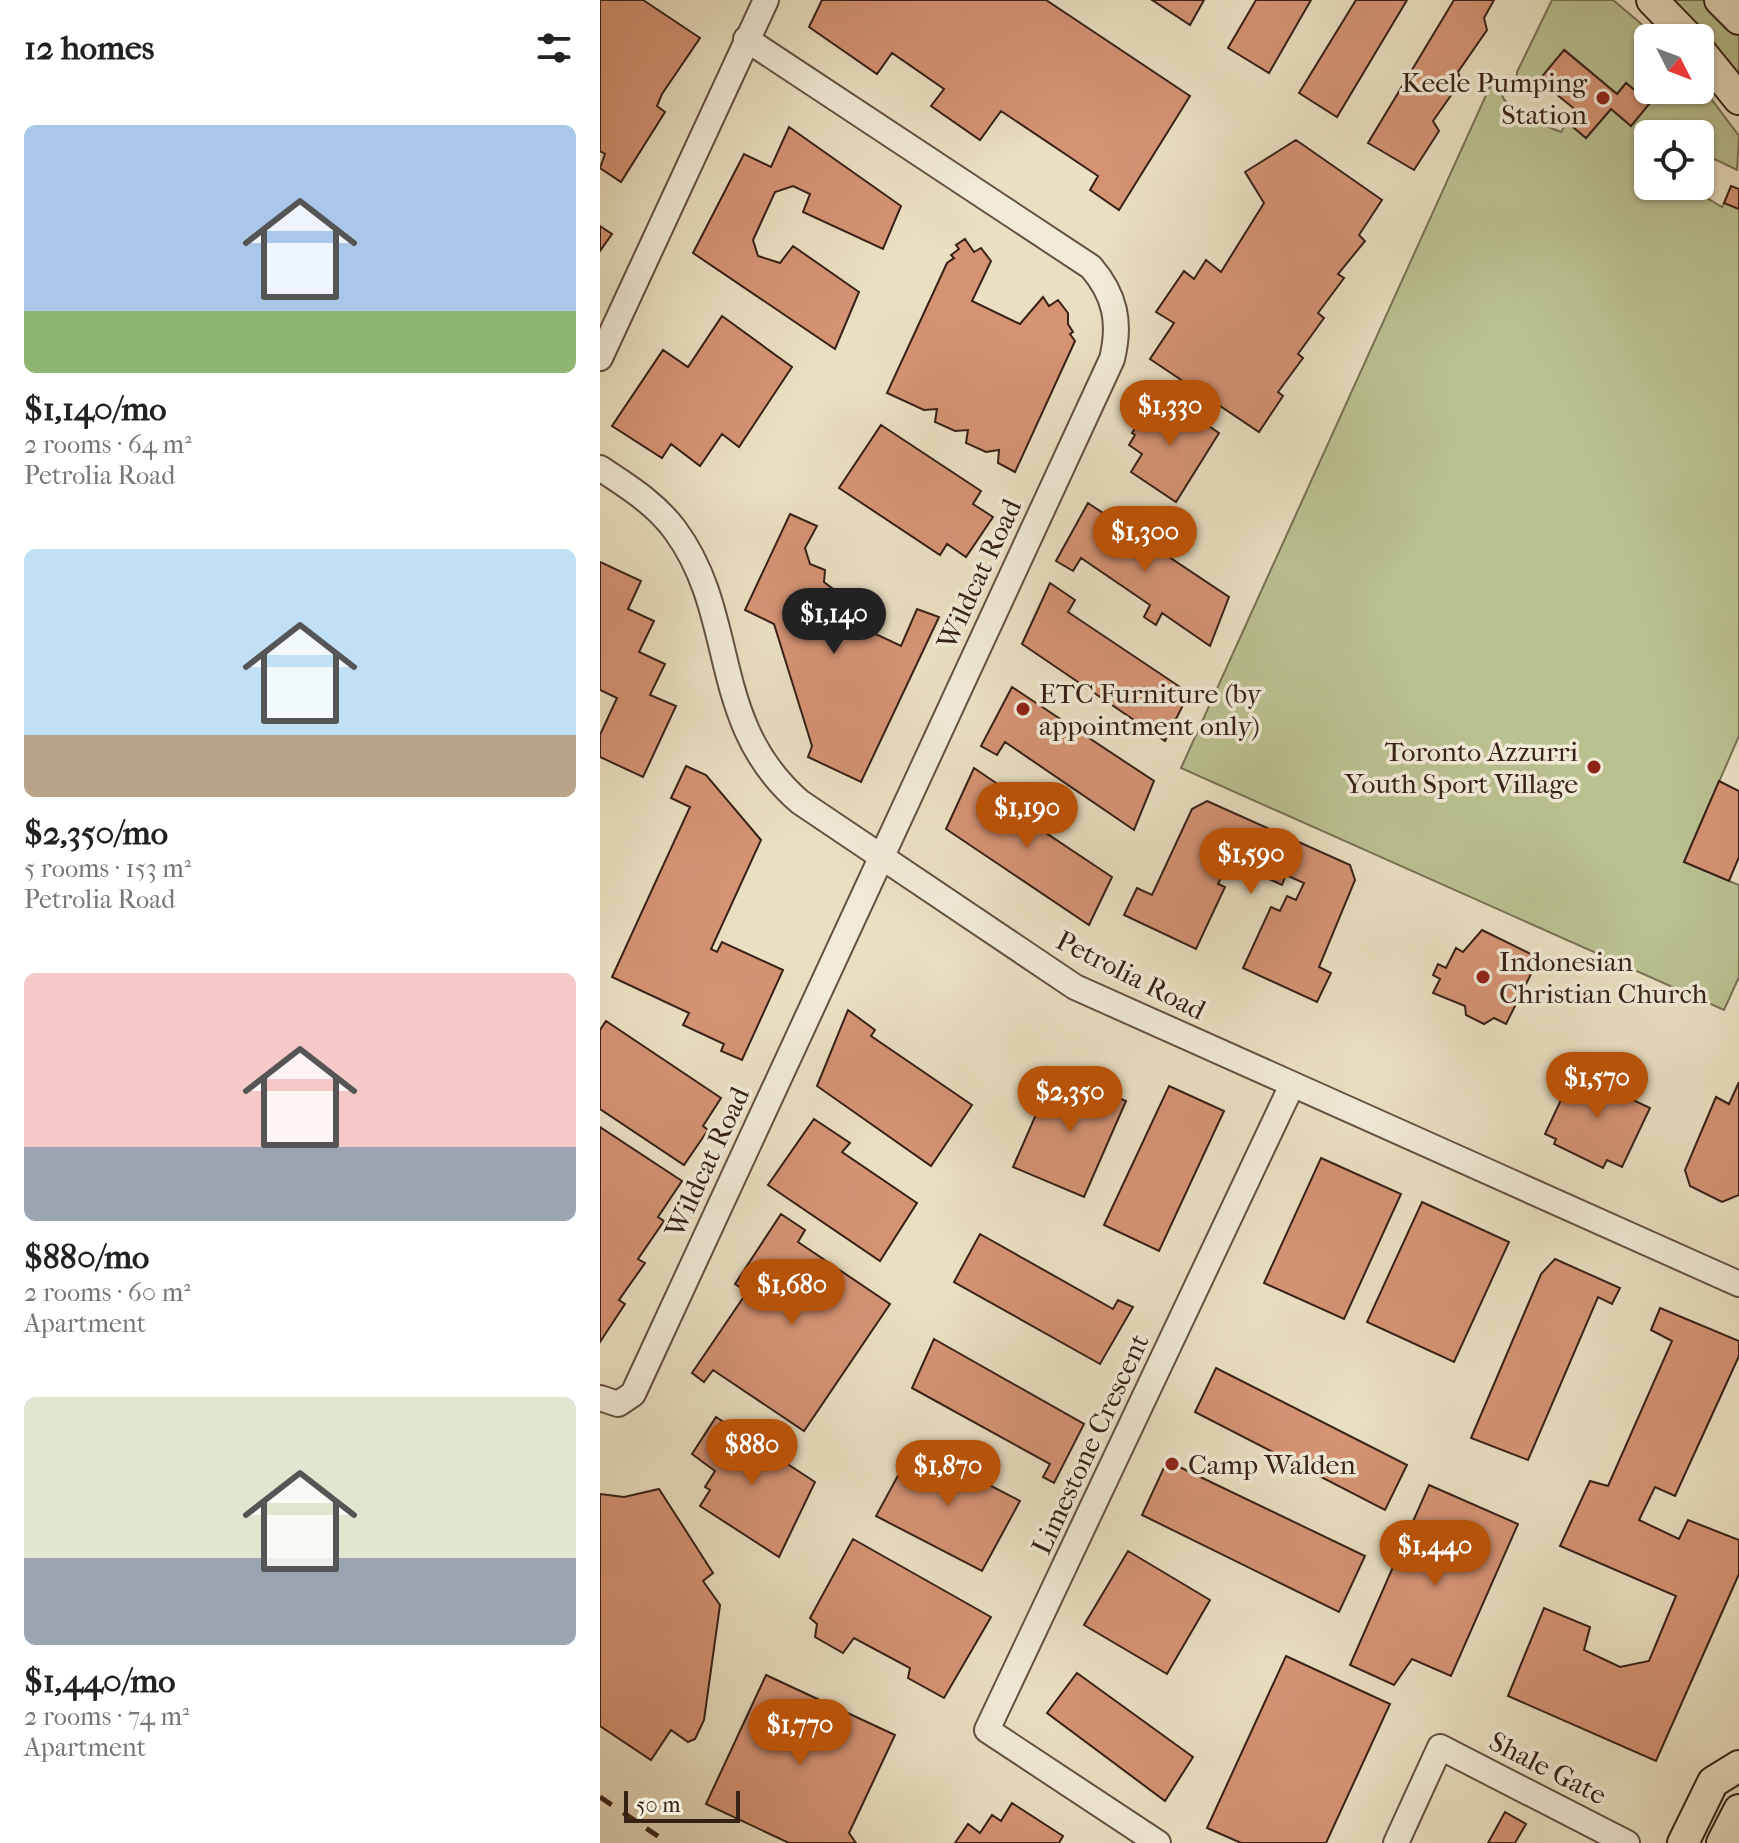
<!DOCTYPE html>
<meta charset="utf-8">
<style>
body{margin:0;font-family:"IM FELL French Canon",serif;background:#f6f6f6;color:#222;height:100vh;display:flex;flex-direction:column;font-size:30px;white-space:nowrap}
*{box-sizing:border-box;margin:0}
p{font-size:26px;color:#767676}
.icon{flex:none;width:44px;height:44px;fill:none;stroke:currentColor;stroke-width:2;stroke-linecap:round;stroke-linejoin:round}
.map{position:relative;flex:1;overflow:hidden}
.details{display:flex;flex-direction:column;background:#fff;width:600px}
.details>*{flex:none}
.needle{width:52px;rotate:132deg}
.fabs{position:absolute;left:1034px;top:24px;display:grid;gap:16px}
.fabs a{display:grid;place-items:center;width:80px;height:80px;border-radius:12px;background:#fff;box-shadow:0 2px 6px #0004;font-size:40px}
.scale{position:absolute;left:24px;bottom:20px;width:116px;box-sizing:border-box;padding-left:8px;border:4px solid #372117;border-top:0;font-size:22px;line-height:28px;white-space:nowrap;color:#372117;-webkit-text-stroke:6px #f1ead7;paint-order:stroke}
.price{position:absolute;translate:-50% -68px;padding:0 18px;border-radius:28px;background:#b45309;color:#fff;font-size:26px;line-height:52px;filter:drop-shadow(0 2px 4px #0008)}
.price::after{content:'';position:absolute;left:50%;top:48px;width:24px;height:18px;margin-left:-12px;background:inherit;clip-path:polygon(0 0,100% 0,50% 100%)}
.price.current{background:#222;color:#fff}
ul{padding:0;list-style:none}
li{display:grid;align-content:center;gap:16px;height:424px;padding:0 24px}
li span{display:grid;place-items:center;height:248px;border-radius:12px;color:#555}
li>.icon{margin-inline-start:auto}
span .icon{width:144px;height:144px;fill:#fffc;stroke-width:1}
li b{font-size:34px}
h2{display:flex;justify-content:space-between;align-items:center;height:96px;padding:0 24px;font-size:34px}
main{display:flex;flex:1;min-height:0}
.map>svg:first-child{display:block}
.green{fill:#bac191;stroke:#787154;stroke-width:2}
.building{fill:#d59374;stroke:#372117;stroke-width:2}
.lines{fill:none;stroke-linecap:round;stroke-linejoin:round}
.minor-casing{stroke:#645042;stroke-width:28}
.major-casing{stroke:#372117;stroke-width:34}
.minor{stroke:#f1ead7;stroke-width:24}
.major{stroke:#eadfc1;stroke-width:30}
.rail{stroke:#372117;stroke-width:5;stroke-dasharray:14 14;stroke-linecap:butt}
.poi-dot{fill:#8f2418;stroke:#f1ead7;stroke-width:3}
.labels{text-anchor:middle;dominant-baseline:central;stroke-width:7;stroke-linejoin:round;paint-order:stroke}
.poi-label{font-size:28px;fill:#372117;stroke:#f1ead7;text-anchor:start}
.street-label{font-size:28px;fill:#372117;stroke:#f1ead7}
</style>
<main>
<section class="details">
<h2>12 homes<svg class="icon" aria-label="filters" viewBox="0 0 24 24"><path d="M4 7h16M4 17h16"/><circle cx="9" cy="7" r="2"/><circle cx="15" cy="17" r="2"/></svg></h2>
<ul>
<li><span style="background:linear-gradient(#a9c7e8 75%,#8fb573 0)"><svg class="icon" aria-label="home" viewBox="0 0 24 24"><path d="M3 11l9-7 9 7M6 9v11h12V9"/></svg></span><div><b>$1,140/mo</b><p>2 rooms · 64 m²</p><p>Petrolia Road</p></div></li>
<li><span style="background:linear-gradient(#bfe0f5 75%,#b9a48a 0)"><svg class="icon" aria-label="home" viewBox="0 0 24 24"><path d="M3 11l9-7 9 7M6 9v11h12V9"/></svg></span><div><b>$2,350/mo</b><p>5 rooms · 153 m²</p><p>Petrolia Road</p></div></li>
<li><span style="background:linear-gradient(#f6c9c9 70%,#9aa5b1 0)"><svg class="icon" aria-label="home" viewBox="0 0 24 24"><path d="M3 11l9-7 9 7M6 9v11h12V9"/></svg></span><div><b>$880/mo</b><p>2 rooms · 60 m²</p><p>Apartment</p></div></li>
<li><span style="background:linear-gradient(#dfe7d0 65%,#9aa5b1 0)"><svg class="icon" aria-label="home" viewBox="0 0 24 24"><path d="M3 11l9-7 9 7M6 9v11h12V9"/></svg></span><div><b>$1,440/mo</b><p>2 rooms · 74 m²</p><p>Apartment</p></div></li>
</ul>
</section>
<div class="map">
<svg width="1139" height="1843" viewBox="0 0 1139 1843">
<rect width="100%" height="100%" fill="#eadfc1"/>
<filter id="stains"><feTurbulence type="fractalNoise" baseFrequency=".0025" numOctaves="4"/><feColorMatrix values="0 0 0 0 .2 0 0 0 0 .09 0 0 0 0 .02 0 0 0 .5 -.17"/></filter>
<radialGradient id="worn" r=".72"><stop offset=".6" stop-color="#630" stop-opacity="0"/><stop offset="1" stop-color="#630" stop-opacity=".3"/></radialGradient>
<path class="green" d="M952,0H1013L1058,38H1048V90H1100V84L1139,136L1137,170L1100,152V134H1048V186H1087L1122,207L1124,203L1139,209V736L1084,862L1139,885V977L1124,1010L581,768L892,82L898,84C903,114 936,121 961,132L967,122L986,138L1011,109L1031,126L1050,103L1026,83L1017,94L965,50L934,87L917,83V72Z
M1063,0H1107L1139,32V84Z"/>
<path class="building" d="M0,0H43L100,38L62,94L57,106L65,112L21,182L0,168L5,154L0,151Z
M222,0H446L590,96L519,210L490,190L498,176L401,111L380,140L331,106L344,89L292,53L277,74L209,27Z
M552,0H604L590,25Z
M656,0H711L669,73L628,48Z
M756,0H807L737,117L699,93Z
M854,0H894L884,18L887,30L858,72L861,81L833,121L839,131L814,170L768,143Z
M964,50L1017,94L1026,83L1050,103L1031,126L1011,109L986,138L967,122L977,111L939,80Z
M189,127L301,206L283,249L203,212L210,194L193,186L175,192L153,240L158,256L180,263L193,246L259,292L235,349L93,253L144,154L171,167Z
M696,140L782,200L759,235L765,241L738,274L744,278L718,313L724,318L698,354L703,358L678,392L683,396L659,432L550,359L574,323L556,312L584,271L594,279L606,260L621,272L664,203L645,172Z
M1131,186L1139,189V209L1124,203Z
M0,226L12,234L0,251Z
M365,239L374,252L381,248L391,261L372,301L420,324L443,297L449,306L458,300L468,313V324L473,332L470,334L475,341L415,472L398,463L399,450L386,452L366,443L368,430L355,431L335,422L337,409L324,410L287,393L347,263L354,258L351,255L359,249L356,245Z
M122,316L192,367L139,447L122,434L100,466L71,444L62,458L12,426L63,350L88,367Z
M556,390L562,395L554,406L568,416L576,404L619,433L576,502L531,472L542,454L529,445L535,435L532,433L551,405L548,402Z
M281,425L381,491L373,504L393,517L366,557L347,544L340,555L239,488Z
M488,503L629,597L610,646L562,613L556,625L544,617L550,605L481,558L473,571L456,561Z
M190,514L217,526L205,548L210,564L225,570L224,582L237,592L233,614L301,646L317,609L339,617L261,782L208,757L212,746L174,624L145,610Z
M0,562L41,581L28,609L54,621L39,652L65,664L50,695L76,706L43,777L0,757V735L17,698L0,690Z
M450,583L475,600L468,612L589,693L565,741L422,644Z
M412,687L554,781L534,830L405,742L397,755L381,746Z
M86,766L106,775L161,840L111,949L117,952L122,942L183,970L142,1060L121,1051L124,1044L83,1025L89,1013L12,977L90,807L71,798Z
M374,768L399,785L392,797L512,877L489,925L346,829Z
M1119,781L1139,791V857L1129,881L1084,862Z
M607,801L750,865L755,880L719,967L731,973L717,1002L643,968L671,907L680,911L687,896L696,900L704,883L686,875L682,885L637,864L641,855L621,846L614,863L626,868L618,884L625,887L596,949L524,915L537,888L552,895L592,809Z
M882,930L939,958L906,1024L894,1018L884,1024L866,1015L865,1006L833,993L840,979L833,975L838,964L846,968L856,948L863,952Z
M248,1010L275,1030L271,1036L372,1105L331,1166L217,1086Z
M6,1021L121,1098L103,1126L108,1130L84,1165L0,1109V1030Z
M975,1070L989,1077L991,1072L1036,1093L1033,1100L1050,1108L1022,1167L1007,1160L1003,1168L954,1144L956,1139L945,1134Z
M455,1071L526,1101L484,1197L413,1167Z
M1139,1082V1195L1122,1202L1090,1186L1085,1170L1116,1097L1129,1104Z
M569,1086L624,1111L559,1251L504,1225Z
M214,1119L250,1143L242,1152L317,1203L280,1261L168,1185Z
M0,1127L82,1181L58,1217L64,1221L38,1259L45,1263L19,1300L25,1304L0,1342Z
M721,1158L801,1194L744,1319L664,1283Z
M822,1202L909,1242L854,1362L767,1322Z
M181,1214L205,1230L198,1242L290,1304L204,1431L113,1370L104,1382L92,1373L147,1292L135,1284Z
M380,1234L513,1309L518,1300L533,1307L500,1364L354,1282Z
M955,1259L1020,1288L1012,1304L998,1297L928,1460L871,1438L941,1274Z
M1060,1308L1139,1341V1356L1075,1496L1055,1487L1039,1520L1079,1539L1088,1520L1139,1540V1574L1056,1761L908,1696L944,1608L990,1627L984,1650L1020,1667L1049,1661L1076,1596L960,1546L990,1481L1008,1486L1072,1341L1051,1330Z
M334,1339L484,1424L454,1483L443,1477L450,1464L312,1388Z
M616,1368L807,1465L785,1510L595,1412Z
M116,1417L215,1482L179,1557L100,1506L110,1490L105,1487L115,1471L92,1454Z
M314,1446L420,1501L382,1571L276,1516Z
M567,1461L765,1556L739,1612L542,1515Z
M829,1485L918,1524L851,1676L812,1659L794,1685L750,1665Z
M59,1489L113,1573L103,1581L120,1605L104,1720L95,1739L88,1742L71,1730L51,1760L0,1726V1494L24,1497Z
M253,1539L391,1617L344,1698L308,1678L310,1668L254,1638L243,1653L215,1637L217,1624L210,1618Z
M528,1551L610,1600L567,1674L484,1625Z
M686,1656L790,1704L726,1843H641L607,1828Z
M477,1673L593,1757L565,1801L447,1713Z
M166,1675L295,1735L249,1833L256,1843H189L106,1804Z
M412,1803L463,1836L459,1843H355L368,1824L380,1833L392,1815L401,1821Z
M905,1812L926,1824L915,1843H888Z"/>
<g class="lines">
<g class="minor-casing">
<path id="minor" d="M0,358L166,0
M0,468C27,486 55,503 75,530C139,617 108,723 200,802L475,987L1139,1284
M0,1398L18,1404L33,1394L512,359C521,322 515,295 491,267L146,39
M558,1843L387,1730L692,1085
M796,1843L840,1747L1027,1843"/>
</g>
<g class="major-casing">
<path id="major" d="M1052,0L1089,38
M1120,0L1139,19
M1100,51L1139,99
M1083,1843L1113,1782L1139,1766
M1122,1843L1139,1810"/>
</g>
<use href="#minor" class="minor"/>
<use href="#major" class="major"/>
<path class="rail" d="M0,1797L68,1843"/>
</g>
<g class="poi-dot">
<circle cx="1003" cy="98" r="8"/>
<circle cx="423" cy="709" r="8"/>
<circle cx="994" cy="767" r="8"/>
<circle cx="883" cy="977" r="8"/>
<circle cx="572" cy="1464" r="8"/>
</g>
<g class="labels">
<g class="poi-label">
<text x="987" y="82" text-anchor="end">Keele Pumping<tspan x="987" dy="32">Station</tspan></text>
<text x="439" y="693">ETC Furniture (by<tspan x="439" dy="32">appointment only)</tspan></text>
<text x="978" y="751" text-anchor="end">Toronto Azzurri<tspan x="978" dy="32">Youth Sport Village</tspan></text>
<text x="899" y="961">Indonesian<tspan x="899" dy="32">Christian Church</tspan></text>
<text x="588" y="1464">Camp Walden</text>
</g>
<g class="street-label">
<text transform="translate(379 574) rotate(-65)">Wildcat Road</text>
<text transform="translate(531 975) rotate(27)">Petrolia Road</text>
<text transform="translate(107 1162) rotate(-65)">Wildcat Road</text>
<text transform="translate(490 1444) rotate(-65)">Limestone Crescent</text>
<text transform="translate(948 1768) rotate(27)">Shale Gate</text>
</g>
</g>
<rect width="100%" height="100%" filter="url(#stains)"/>
<rect width="100%" height="100%" fill="url(#worn)"/>
</svg>
<div class="fabs">
<a><svg class="needle" viewBox="-14 -14 28 28"><path d="M0-13l5 13h-10z" fill="#e53935"/><path d="M0 13l5-13h-10z" fill="#767676"/></svg></a>
<a><svg class="icon" aria-label="locate" viewBox="0 0 24 24"><circle cx="12" cy="12" r="6"/><path d="M12 2v4M12 18v4M2 12h4M18 12h4"/></svg></a>
</div>
<div class="scale">50 m</div>
<b class="price" style="left:570px;top:448px">$1,330</b>
<b class="price" style="left:545px;top:574px">$1,300</b>
<b class="price current" style="left:234px;top:656px">$1,140</b>
<b class="price" style="left:427px;top:850px">$1,190</b>
<b class="price" style="left:651px;top:896px">$1,590</b>
<b class="price" style="left:997px;top:1120px">$1,570</b>
<b class="price" style="left:470px;top:1134px">$2,350</b>
<b class="price" style="left:192px;top:1327px">$1,680</b>
<b class="price" style="left:152px;top:1487px">$880</b>
<b class="price" style="left:348px;top:1508px">$1,870</b>
<b class="price" style="left:835px;top:1588px">$1,440</b>
<b class="price" style="left:200px;top:1767px">$1,770</b>
</div>
</main>
